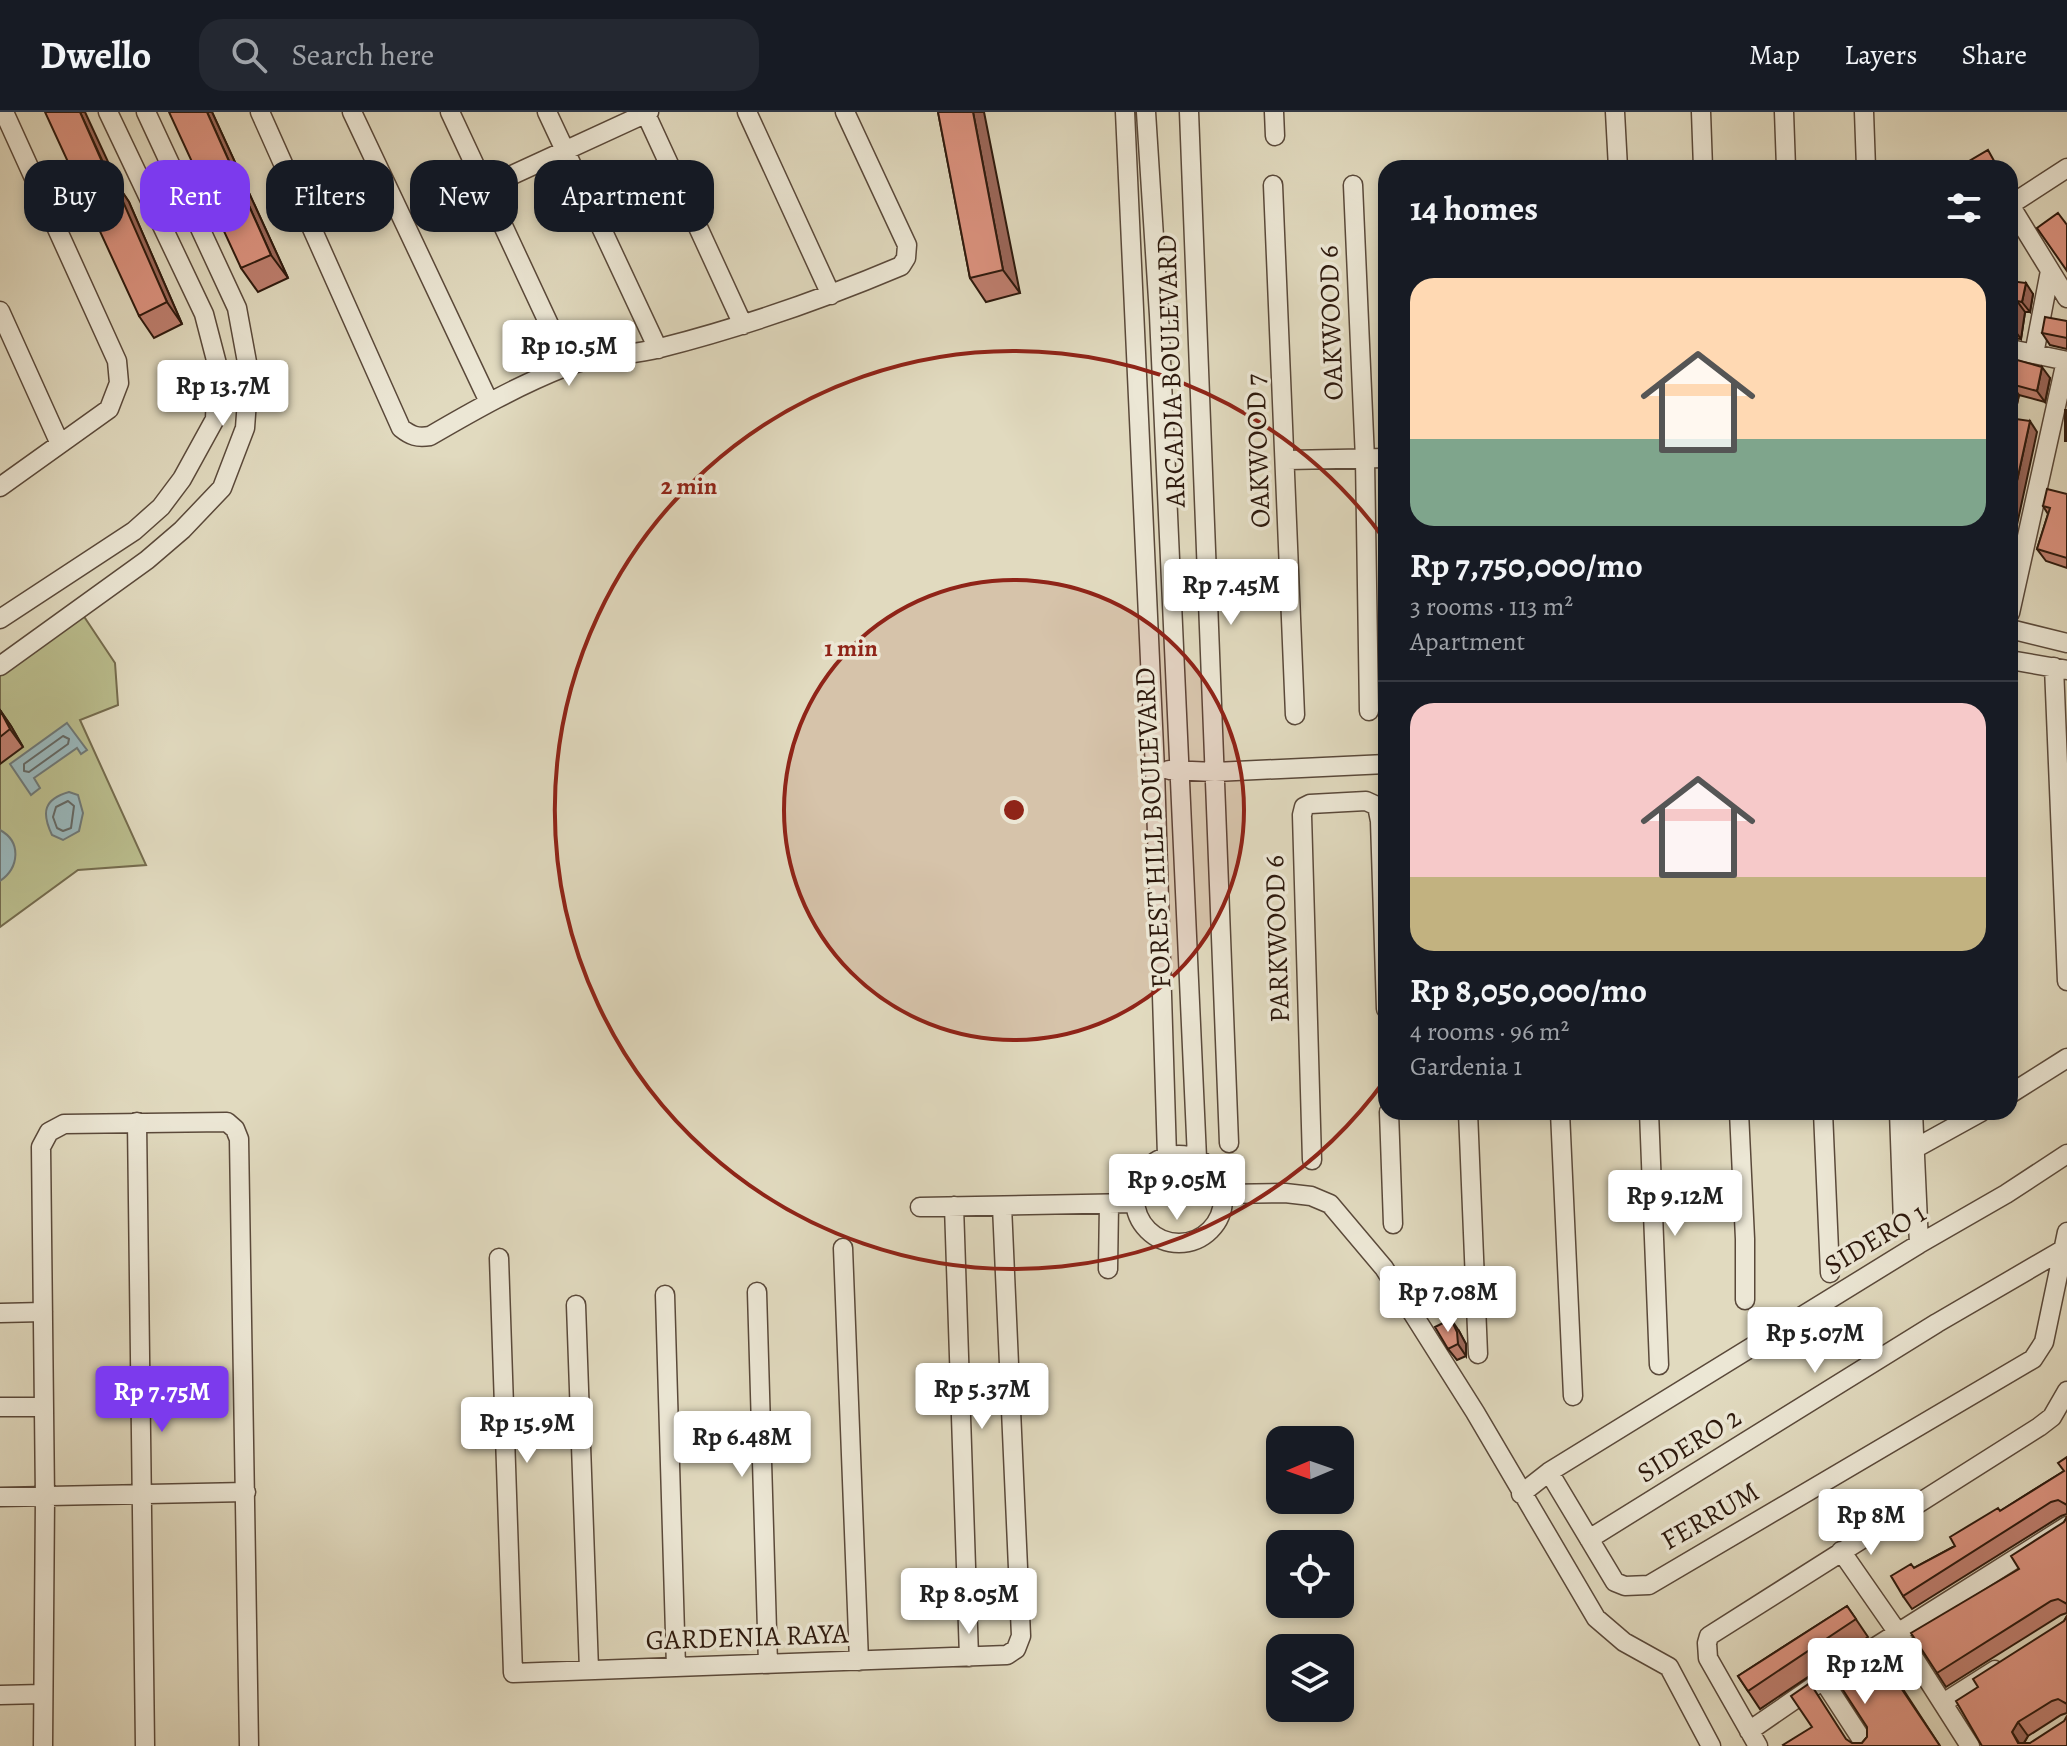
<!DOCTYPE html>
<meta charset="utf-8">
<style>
body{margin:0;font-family:Alegreya,serif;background:#242831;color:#f1f3f6;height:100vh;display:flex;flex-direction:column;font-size:30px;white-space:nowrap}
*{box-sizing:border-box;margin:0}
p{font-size:26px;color:#9ea1a6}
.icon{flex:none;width:44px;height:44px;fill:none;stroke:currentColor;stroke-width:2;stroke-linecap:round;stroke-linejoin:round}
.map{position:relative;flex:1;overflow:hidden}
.drawer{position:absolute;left:1378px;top:48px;width:640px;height:960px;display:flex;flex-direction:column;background:#171b24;border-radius:24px;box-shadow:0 4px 12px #0003}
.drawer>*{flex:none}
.banner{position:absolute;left:24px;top:48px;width:760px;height:72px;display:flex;gap:16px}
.needle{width:52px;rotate:268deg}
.tools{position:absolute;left:1266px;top:1314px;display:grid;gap:16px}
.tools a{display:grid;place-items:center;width:88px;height:88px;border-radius:16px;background:#171b24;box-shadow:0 4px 12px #0003;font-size:40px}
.price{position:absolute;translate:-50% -68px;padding:0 18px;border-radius:8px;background:#fff;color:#222;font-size:26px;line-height:52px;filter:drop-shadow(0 2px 4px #0008)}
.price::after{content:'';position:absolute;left:50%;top:48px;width:24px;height:18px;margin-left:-12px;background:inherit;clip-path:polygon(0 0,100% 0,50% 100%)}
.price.active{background:#7c3aed;color:#fff}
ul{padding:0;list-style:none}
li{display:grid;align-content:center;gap:16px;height:424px;padding:0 32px}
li+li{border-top:2px solid #363941}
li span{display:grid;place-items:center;height:248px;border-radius:24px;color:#555}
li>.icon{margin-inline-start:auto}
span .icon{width:144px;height:144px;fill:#fffc;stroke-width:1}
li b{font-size:34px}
h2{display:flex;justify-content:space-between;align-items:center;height:96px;padding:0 32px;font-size:34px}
.tag{padding:0 28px;border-radius:24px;background:#171b24;box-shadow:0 4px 12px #0003;font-size:28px;line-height:72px}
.tag.active{background:#7c3aed;color:#fff}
header{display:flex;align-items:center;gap:48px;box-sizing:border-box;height:112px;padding:0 40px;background:#171b24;border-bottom:2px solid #363941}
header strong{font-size:38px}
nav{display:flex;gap:44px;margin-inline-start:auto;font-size:28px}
.search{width:560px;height:72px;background:#242831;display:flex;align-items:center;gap:20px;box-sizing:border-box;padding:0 28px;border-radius:24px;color:#9ea1a6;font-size:30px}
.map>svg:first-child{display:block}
.green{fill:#babd8d;stroke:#746b4d;stroke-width:2}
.water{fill:#99b8bd;stroke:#6e7877;stroke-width:2}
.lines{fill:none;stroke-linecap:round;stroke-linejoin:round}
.shore{stroke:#636865;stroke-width:2}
.street-casing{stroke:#5a493a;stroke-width:21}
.street{stroke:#ece7d5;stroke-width:18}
.wall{fill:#be7e6e;stroke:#2d190d;stroke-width:2}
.shaded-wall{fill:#9b675a;stroke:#2d190d;stroke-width:2}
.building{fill:#dd9380;stroke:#2d190d;stroke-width:2}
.ring{fill:none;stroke:#8f2418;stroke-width:4}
.labels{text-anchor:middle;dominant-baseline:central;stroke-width:7;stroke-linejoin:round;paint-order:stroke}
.street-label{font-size:28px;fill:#2d190d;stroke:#ece7d5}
.centre{fill:#8f2418;stroke:#ece7d5;stroke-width:4}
.ring-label{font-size:24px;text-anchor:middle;font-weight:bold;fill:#8f2418;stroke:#ece7d5;stroke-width:7;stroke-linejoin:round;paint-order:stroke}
</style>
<header>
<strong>Dwello</strong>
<div class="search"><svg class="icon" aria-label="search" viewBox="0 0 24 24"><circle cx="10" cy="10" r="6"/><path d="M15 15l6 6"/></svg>Search here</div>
<nav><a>Map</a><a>Layers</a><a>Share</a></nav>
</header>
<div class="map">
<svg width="2067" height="1634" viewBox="0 0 2067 1634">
<rect width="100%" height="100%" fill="#e1dabf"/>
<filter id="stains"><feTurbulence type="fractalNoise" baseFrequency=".0025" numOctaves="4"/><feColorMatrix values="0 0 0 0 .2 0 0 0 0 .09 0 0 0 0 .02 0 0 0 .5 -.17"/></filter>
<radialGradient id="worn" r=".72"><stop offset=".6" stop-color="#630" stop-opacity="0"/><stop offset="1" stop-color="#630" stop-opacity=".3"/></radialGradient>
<path class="green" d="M83,503L115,551L118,593L80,608L146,753L78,758L0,815V562Z"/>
<path class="water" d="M67,611L87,638L81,642L77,636L34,666L40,676L31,683L10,652Z
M69,680L78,683L83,701L79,719L63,728L52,723C41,700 44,687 69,680Z
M0,718C22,730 19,756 0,769Z"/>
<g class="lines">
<path class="shore" d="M63,624L69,627L68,632L29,660L24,659V652Z
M68,689L74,694L71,716L63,719L57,716L53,705L56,695Z"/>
<g class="street-casing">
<path id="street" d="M260,0L401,316C411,324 417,326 430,324C473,299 517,274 565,255C594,243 629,244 660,236C743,215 823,187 901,154L906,146L907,133L845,0
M352,0L489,290
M450,0L568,253
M547,0L658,237
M645,0L743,213
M747,0L831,183
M1125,0L1155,658L1167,1044
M1146,0L1159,203L1197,1046
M1189,0L1229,1031
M1274,0L1275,24
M1615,0L1618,56
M1701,0L1703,56
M1784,0L1786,56
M1864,0L1866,56
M1273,73L1295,603
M1353,73L1365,347L1369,599
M486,75L649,0
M2010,93L2067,186
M2010,93L2067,56
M0,199L60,332
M2010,237L2067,249
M2034,242L2050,159
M1287,348L1386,346
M0,375L109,297L119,271L117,249L4,0
M2010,501L2066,249
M0,507L134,419L161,395L182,367L215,307L217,252L204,202L108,0
M2010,517L2067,531
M2010,548L2067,558
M0,554L147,448L182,418L222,376L245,316L249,261L237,196L146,0
M2054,555L2067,869
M1169,658L1215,660L1386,652
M2010,982L2067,946
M1389,1000L1393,1112
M1468,1000L1478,1242
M1560,1000L1573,1284
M1649,1000L1659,1253
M1739,1000L1745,1127V1188
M1823,1000L1830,1161
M1899,1000L1903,1110
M1913,1000L1919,1132
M137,1010L145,1634
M1914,1037L1981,1000
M1135 1087a44 44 0 1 1 88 0a44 44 0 1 1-88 0Z
M1312,1048L1302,703L1304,695L1310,692L1366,689L1377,694L1380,709L1386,897
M1223,1082L1285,1081L1311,1084L1330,1092L1384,1156L1475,1300L1596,1506L1624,1530L1669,1555L1711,1634
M954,1094L969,1545
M920,1095L1135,1091
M843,1136L859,1549
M499,1146L513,1561L1007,1543L1016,1537L1021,1524L1002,1094
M1108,1157L1109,1092
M757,1180L768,1552
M665,1183L676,1555
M576,1193L589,1558
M0,1201L43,1200
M0,1295H44
M1549,1360L1615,1470L1625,1474L1649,1473L2033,1247L2044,1230L2067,1120
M1521,1382L1549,1360L1919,1132L2006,1082L2067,1042
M0,1385L246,1380
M1589,1427L1937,1211L2064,1137
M1841,1439L1898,1521L1970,1634
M1823,1568L1866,1634
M0,1583L42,1582
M1943,1591L1995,1558
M1749,1619L1823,1568L2067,1414
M43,1634L45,1386L41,1035L49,1020L64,1012L227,1010L235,1017L239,1027L249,1634
M1758,1634L1708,1546L1707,1531L1709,1524L2039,1315L2052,1305L2067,1279"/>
</g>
<use href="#street" class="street"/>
</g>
<path class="wall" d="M212,0L288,166L258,180L241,156Z
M938,0L1020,181L986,190L970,166Z
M121,78L129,90L182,212L154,226L139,204Z
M2010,169L2033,182L2030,200H2025L2021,227L2010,226Z
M2067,209V237L2050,233L2042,221Z
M2010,240L2015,248L2050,266L2045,290L2019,283L2012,315H2010Z
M2067,382V456L2046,449L2037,437L2048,402L2043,394Z
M0,598L11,614L23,635L0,652Z
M1459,1219L1466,1232V1244L1457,1248L1448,1237Z
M2067,1345V1402L2061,1404L1912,1497L1903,1484L1914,1456L1955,1434L2000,1399L2064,1359Z
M2067,1405V1501L2061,1503L1946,1575L1937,1561L2019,1457L2064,1410Z
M1847,1494L1868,1525L1760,1597L1738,1564Z
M2067,1504V1601L2061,1603L2028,1624L2024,1631L2067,1634H1982L1978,1575L2064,1509Z
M1891,1533L1909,1561L1897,1568L1940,1634H1784L1862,1631L1867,1625L1887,1536Z"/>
<path class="shaded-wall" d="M80,0H85L121,78L129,90L182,212L167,190Z
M207,0H212L288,166L271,143Z
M973,0H984L1020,181L1003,158Z
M2026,171L2033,182L2030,200L2022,190Z
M2017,189L2025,200L2021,227L2013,216Z
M2042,255L2050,266L2045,290L2037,279Z
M2011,272L2019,283L2012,315L2010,312V278Z
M2030,309L2037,320L2010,445V401Z
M0,598L11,614L23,635L10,617Z
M1451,1207L1459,1219L1466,1232V1244L1458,1232Z
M2018,1610L2028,1624L2022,1634H2021L2012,1620Z"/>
<path class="building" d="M45,0H80L111,70L114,69L167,190L139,204Z
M169,0H207L271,143L241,156Z
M938,0H973L1003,158L970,166Z
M1988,38L1998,56H1960L1959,55Z
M2058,101L2067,113V159L2037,116Z
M2010,169L2026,171L2022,190L2017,189L2013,216H2010Z
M2045,205L2067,209V226L2042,221Z
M2010,246L2042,255L2037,279L2011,272L2010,278Z
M2065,298H2067V329H2065Z
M2016,307L2030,309L2010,401V334Z
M2047,377L2067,382V446L2037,437L2050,396L2043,394Z
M0,598L10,617L0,625Z
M1451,1207L1457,1220L1458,1232L1448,1237L1435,1215Z
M2067,1345V1393L2058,1388L2051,1390L1903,1484L1891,1464L1911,1452L1914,1456L1955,1434L1950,1425L1998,1396L2000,1399L2064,1359L2058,1351Z
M2067,1405V1492L2058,1487L2051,1489L1937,1561L1911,1521L2019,1457L2011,1444L2064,1410Z
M1847,1494L1856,1507L1748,1579L1738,1564Z
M2067,1504V1592L2058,1587L2052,1589L2018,1610L2012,1620L2018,1631H2030L2064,1609L2067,1604V1634H1982L1956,1589L1978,1575L1973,1567L2064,1509Z
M1882,1528L1887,1536L1891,1533L1900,1547L1887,1555L1940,1634H1784L1783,1633L1812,1615L1791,1584L1810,1571L1846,1627L1852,1631H1862L1867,1625V1615L1830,1558Z"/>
<circle cx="1014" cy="698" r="230" fill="#8f2418" fill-opacity=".12"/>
<g class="ring">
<circle cx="1014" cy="698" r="230"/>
<path d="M1385 968A459 459 0 1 1 1385 428"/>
</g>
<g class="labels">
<g class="street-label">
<text transform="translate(1331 211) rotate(-92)">OAKWOOD 6</text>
<text transform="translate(1171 259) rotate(-92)">ARCADIA BOULEVARD</text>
<text transform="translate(1258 339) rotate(-92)">OAKWOOD 7</text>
<text transform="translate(1153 716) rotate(-93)">FOREST HILL BOULEVARD</text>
<text transform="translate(1277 827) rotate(-92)">PARKWOOD 6</text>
<text transform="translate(1875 1127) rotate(-31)">SIDERO 1</text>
<text transform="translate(1689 1333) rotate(-32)">SIDERO 2</text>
<text transform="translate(1710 1404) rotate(-30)">FERRUM</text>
<text transform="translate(747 1525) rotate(-2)">GARDENIA RAYA</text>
</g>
</g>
<circle cx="1014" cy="698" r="12" class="centre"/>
<g class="ring-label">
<text x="689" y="382">2 min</text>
<text x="851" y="544">1 min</text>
</g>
<rect width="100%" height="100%" filter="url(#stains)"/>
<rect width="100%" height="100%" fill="url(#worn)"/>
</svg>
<div class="tools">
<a><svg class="needle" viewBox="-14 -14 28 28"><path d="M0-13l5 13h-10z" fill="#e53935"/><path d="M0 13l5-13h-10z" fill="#9ea1a6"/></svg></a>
<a><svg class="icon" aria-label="locate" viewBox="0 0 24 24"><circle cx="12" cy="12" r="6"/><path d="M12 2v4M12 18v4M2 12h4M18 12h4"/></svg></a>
<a><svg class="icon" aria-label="layers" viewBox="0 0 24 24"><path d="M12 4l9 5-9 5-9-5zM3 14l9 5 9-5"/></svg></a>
</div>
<b class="price" style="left:569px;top:276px">Rp 10.5M</b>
<b class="price" style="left:223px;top:316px">Rp 13.7M</b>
<b class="price" style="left:1231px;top:515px">Rp 7.45M</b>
<b class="price" style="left:1177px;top:1110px">Rp 9.05M</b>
<b class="price" style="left:1675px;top:1126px">Rp 9.12M</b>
<b class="price" style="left:1448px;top:1222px">Rp 7.08M</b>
<b class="price" style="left:1815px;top:1263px">Rp 5.07M</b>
<b class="price" style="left:982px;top:1319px">Rp 5.37M</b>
<b class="price active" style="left:162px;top:1322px">Rp 7.75M</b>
<b class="price" style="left:527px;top:1353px">Rp 15.9M</b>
<b class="price" style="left:742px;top:1367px">Rp 6.48M</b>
<b class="price" style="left:1871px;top:1445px">Rp 8M</b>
<b class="price" style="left:969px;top:1524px">Rp 8.05M</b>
<b class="price" style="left:1865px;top:1594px">Rp 12M</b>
<div class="banner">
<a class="tag">Buy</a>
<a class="tag active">Rent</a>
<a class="tag">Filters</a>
<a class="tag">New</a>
<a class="tag">Apartment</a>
</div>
<section class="drawer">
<h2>14 homes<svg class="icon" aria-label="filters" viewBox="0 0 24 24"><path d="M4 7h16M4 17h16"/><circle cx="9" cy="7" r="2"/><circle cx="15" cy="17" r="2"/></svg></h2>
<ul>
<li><span style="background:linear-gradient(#ffd9b3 65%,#7fa58c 0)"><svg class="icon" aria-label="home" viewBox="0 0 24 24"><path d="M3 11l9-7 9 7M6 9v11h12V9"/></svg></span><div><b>Rp 7,750,000/mo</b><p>3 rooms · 113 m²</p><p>Apartment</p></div></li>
<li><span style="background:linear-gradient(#f6c9c9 70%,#c2b280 0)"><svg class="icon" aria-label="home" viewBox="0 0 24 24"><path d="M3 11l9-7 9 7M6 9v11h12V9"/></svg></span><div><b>Rp 8,050,000/mo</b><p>4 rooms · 96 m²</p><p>Gardenia 1</p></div></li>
</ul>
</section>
</div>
